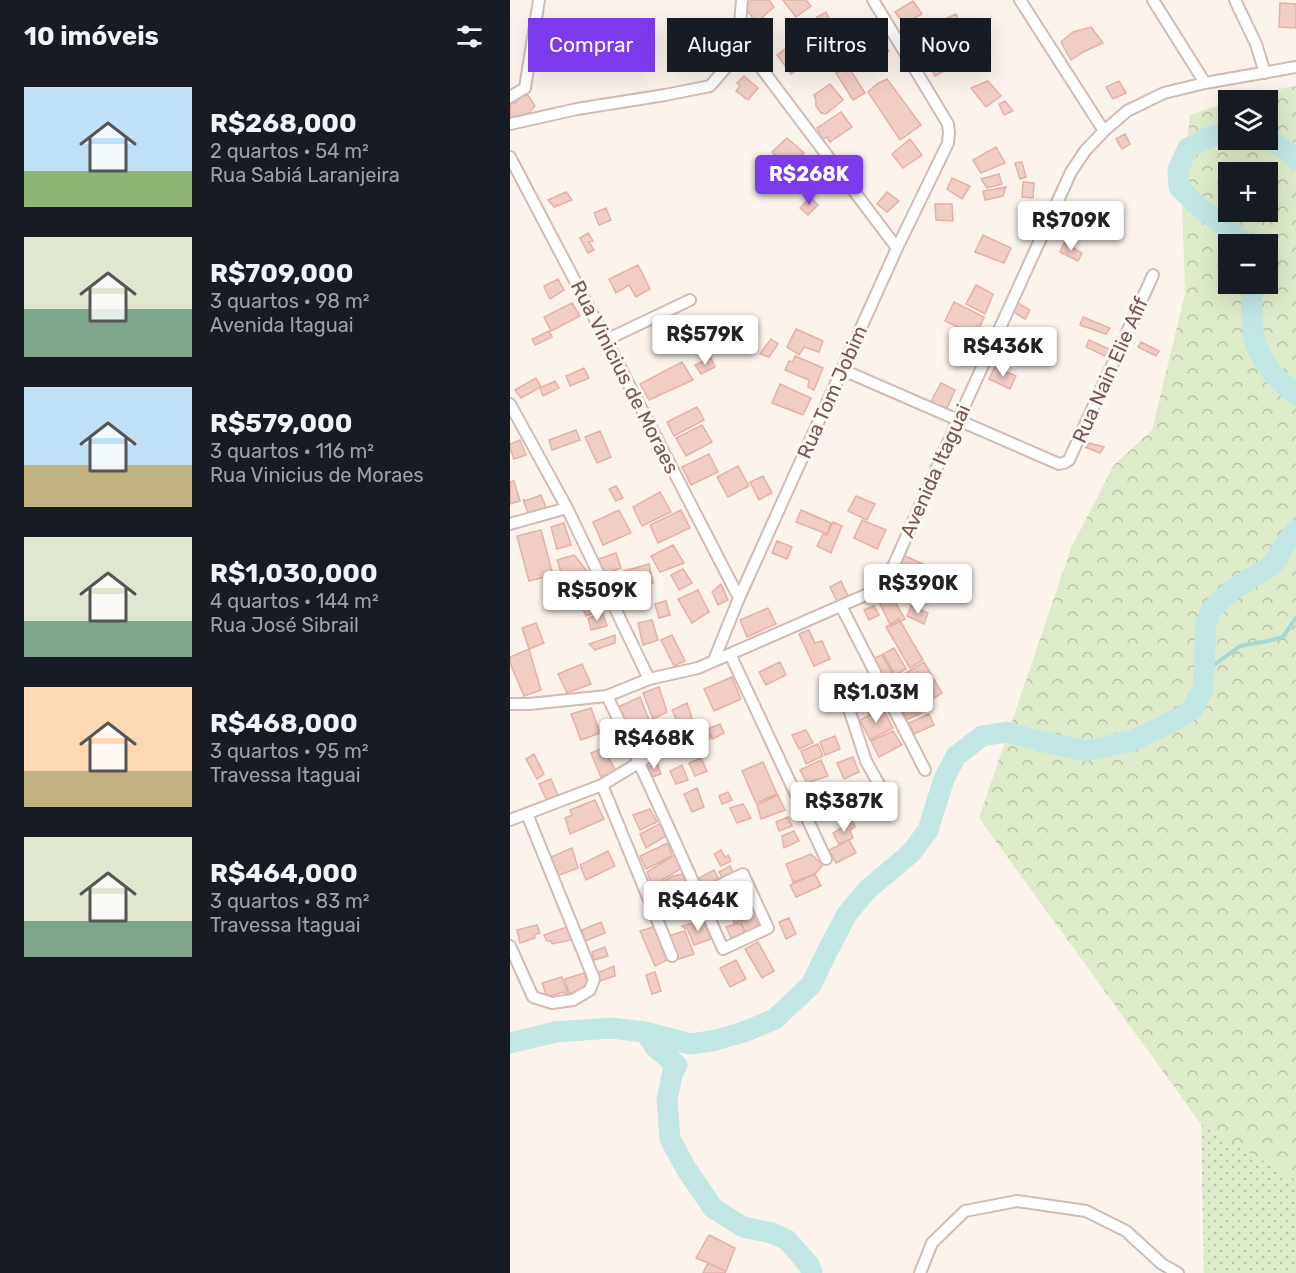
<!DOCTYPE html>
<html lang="pt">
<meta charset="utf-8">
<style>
body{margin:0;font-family:Rubik,sans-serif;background:#20242c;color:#f1f3f6;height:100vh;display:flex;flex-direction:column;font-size:22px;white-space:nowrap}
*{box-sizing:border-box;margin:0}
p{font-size:20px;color:#9ea1a6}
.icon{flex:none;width:33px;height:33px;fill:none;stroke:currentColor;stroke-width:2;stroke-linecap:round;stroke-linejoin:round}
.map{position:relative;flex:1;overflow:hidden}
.sheet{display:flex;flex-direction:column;background:#171b24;width:510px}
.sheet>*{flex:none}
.top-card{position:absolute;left:18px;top:18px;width:570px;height:54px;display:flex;gap:12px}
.fabs{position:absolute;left:708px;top:90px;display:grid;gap:12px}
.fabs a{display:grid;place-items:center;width:60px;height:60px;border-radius:0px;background:#171b24;box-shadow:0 6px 24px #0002;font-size:30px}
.price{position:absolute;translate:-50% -51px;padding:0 14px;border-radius:6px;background:#fff;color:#222;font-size:20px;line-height:39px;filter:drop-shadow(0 2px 3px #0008)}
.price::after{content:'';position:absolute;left:50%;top:36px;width:18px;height:14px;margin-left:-9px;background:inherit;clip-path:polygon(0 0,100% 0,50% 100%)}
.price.selected{background:#7c3aed;color:#fff}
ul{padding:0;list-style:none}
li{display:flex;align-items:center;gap:18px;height:150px;padding:0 24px}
li span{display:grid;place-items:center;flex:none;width:168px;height:120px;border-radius:0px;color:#555}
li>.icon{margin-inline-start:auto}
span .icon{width:72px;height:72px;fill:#fffc;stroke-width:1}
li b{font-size:26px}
h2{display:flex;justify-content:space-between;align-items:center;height:72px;padding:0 24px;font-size:26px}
.pill{padding:0 21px;border-radius:0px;background:#171b24;box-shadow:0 6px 24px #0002;font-size:21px;line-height:54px}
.pill.selected{background:#7c3aed;color:#fff}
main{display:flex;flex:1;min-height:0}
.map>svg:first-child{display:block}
.grass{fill:url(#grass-dots)}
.forest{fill:url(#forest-crowns);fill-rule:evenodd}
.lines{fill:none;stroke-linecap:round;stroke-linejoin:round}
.stream{stroke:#a7d8d5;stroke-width:4}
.river{stroke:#c1e6e4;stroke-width:21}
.building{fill:#f1cdc5;stroke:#e3b1a6;stroke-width:1.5}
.minor-casing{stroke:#d2bbb4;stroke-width:14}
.minor{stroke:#fff;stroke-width:10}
.labels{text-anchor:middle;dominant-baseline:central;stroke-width:6;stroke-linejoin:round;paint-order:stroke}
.street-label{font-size:20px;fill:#78554f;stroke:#fef8f4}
</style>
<main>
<section class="sheet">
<h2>10 imóveis<svg class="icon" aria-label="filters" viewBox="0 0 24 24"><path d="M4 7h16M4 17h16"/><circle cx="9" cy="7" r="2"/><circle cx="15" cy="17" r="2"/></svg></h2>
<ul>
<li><span style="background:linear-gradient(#bfe0f5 70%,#8fb573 0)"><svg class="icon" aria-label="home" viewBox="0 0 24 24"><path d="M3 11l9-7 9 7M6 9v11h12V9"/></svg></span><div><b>R$268,000</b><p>2 quartos · 54 m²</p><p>Rua Sabiá Laranjeira</p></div></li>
<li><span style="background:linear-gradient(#dfe7d0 60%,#7fa58c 0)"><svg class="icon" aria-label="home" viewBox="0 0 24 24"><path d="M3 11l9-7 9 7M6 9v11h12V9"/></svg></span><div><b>R$709,000</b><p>3 quartos · 98 m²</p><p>Avenida Itaguai</p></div></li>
<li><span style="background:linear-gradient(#bfe0f5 65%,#c2b280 0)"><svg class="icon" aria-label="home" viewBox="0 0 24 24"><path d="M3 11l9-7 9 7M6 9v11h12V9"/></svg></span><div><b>R$579,000</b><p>3 quartos · 116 m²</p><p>Rua Vinicius de Moraes</p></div></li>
<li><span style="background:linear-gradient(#dfe7d0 70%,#7fa58c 0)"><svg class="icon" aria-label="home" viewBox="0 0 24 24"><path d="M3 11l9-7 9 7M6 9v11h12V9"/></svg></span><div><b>R$1,030,000</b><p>4 quartos · 144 m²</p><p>Rua José Sibrail</p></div></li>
<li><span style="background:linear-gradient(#ffd9b3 70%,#c2b280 0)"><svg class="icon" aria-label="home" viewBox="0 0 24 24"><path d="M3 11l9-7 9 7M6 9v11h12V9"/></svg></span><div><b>R$468,000</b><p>3 quartos · 95 m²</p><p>Travessa Itaguai</p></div></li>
<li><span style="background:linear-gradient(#dfe7d0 70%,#7fa58c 0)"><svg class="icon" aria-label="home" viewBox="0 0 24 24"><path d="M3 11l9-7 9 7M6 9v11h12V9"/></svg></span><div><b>R$464,000</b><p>3 quartos · 83 m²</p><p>Travessa Itaguai</p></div></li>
</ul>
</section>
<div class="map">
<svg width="786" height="1273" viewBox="0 0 786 1273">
<defs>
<pattern id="grass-dots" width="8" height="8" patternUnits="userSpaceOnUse" patternTransform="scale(1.5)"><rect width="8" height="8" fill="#deebca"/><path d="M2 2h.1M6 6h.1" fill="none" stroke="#b9c1a6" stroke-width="1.8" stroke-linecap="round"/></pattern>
<pattern id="forest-crowns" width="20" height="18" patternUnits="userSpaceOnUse" patternTransform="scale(1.5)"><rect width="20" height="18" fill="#deebca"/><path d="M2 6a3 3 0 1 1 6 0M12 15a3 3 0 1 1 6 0" fill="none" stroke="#b9c1a6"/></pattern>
</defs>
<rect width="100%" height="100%" fill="#fcf3ed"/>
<path class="grass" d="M691,1124L786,1180V1273H694Z"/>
<path class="forest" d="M786,86V1180L691,1124L469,818L561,548L604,465L642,430L675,294L672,198L680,115L718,102V140H758V100H722L746,93ZM718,172H758V212H718ZM718,244H758V284H718Z"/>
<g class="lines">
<path class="stream" d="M693,673L730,646L758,641L773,637L786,618"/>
<path class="river" d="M718,133L701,136L678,148L668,169L669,187L689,207L735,242L736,244
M758,139L776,150L786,160
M742,284C742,299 741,315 743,330C745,357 766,379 786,395
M135,1032L145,1047L167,1065L163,1072L157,1099L160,1139L177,1170L203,1208L233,1227L262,1233L277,1240L299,1265L302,1273
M0,1043L45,1032L101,1028L135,1032L180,1044L202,1041L234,1032L265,1019L301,985L317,952L337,914L357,890L401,853L418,830L434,779L446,756L472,736L497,732L525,740L576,751L621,741L660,723L683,709L693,689L696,625L701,610L721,591L763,564L774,546L786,530"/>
</g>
<path class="building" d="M242,0H259L264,7L246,23L234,6Z
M273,0H296L301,6L286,17Z
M403,1L412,14L394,24L385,12Z
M770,3L786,4V28L769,27Z
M316,12L322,24L313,29L307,17Z
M446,14L449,21L434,29L433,20Z
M354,21L364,37L355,43L345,27Z
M581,27L593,43L573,52L561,60L551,42L563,32Z
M286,41L300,61L281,74L267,55Z
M371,41L379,51L366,59L360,48Z
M437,53L444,66L425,76L418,63Z
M338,66L355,93L343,100L326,73Z
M234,76L248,88L238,100L226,91L230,86L227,83Z
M377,79L411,125L390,140L358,92L367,84Z
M478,81L491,96L476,107L461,88Z
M609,81L616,93L603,99L596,87Z
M320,84L333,100L316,114L311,113L306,106V100L304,95Z
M17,94L25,106L17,115L0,121V105L7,102L8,99Z
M495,101L503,111L494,115L489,104Z
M331,112L342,127L320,142L317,137L313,139L307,128Z
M615,134L620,144L612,149L606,139Z
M277,138L294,153L277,167L262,152Z
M400,139L412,155L393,168L382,154Z
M486,147L495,163L471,173L463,160Z
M512,162L516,177L510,179L505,163Z
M489,174L492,184L477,188L471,179Z
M442,178L460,186L452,199L437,189Z
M513,182L524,183L523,198L512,197Z
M496,187L493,196L475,200L473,191Z
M56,192L62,200L44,207L38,200Z
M377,192L389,201L377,212L367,204Z
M300,197L308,205L298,215L290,208Z
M425,204H442L443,221L426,220Z
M96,208L101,220L89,225L84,213Z
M78,233L83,241L79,242L84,250L78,253L70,238Z
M473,235L501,248L494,263L465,252Z
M554,243L572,253L568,261L550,252Z
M128,265L140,289L126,297L119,285L106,293L99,279Z
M48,279L54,290L40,299L36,291L34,286Z
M466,285L483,294L475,314L456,304Z
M444,302L474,317L466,336L435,321Z
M506,302L520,310L515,319L502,311Z
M62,303L70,316L41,331L34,317Z
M573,317L600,328L596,334L570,325Z
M158,328L167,347L156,352L147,333Z
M286,329L313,341L309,352L294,347L289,355L277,347Z
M39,331L42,337L25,345L22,339Z
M261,339L268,344L259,357L250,354Z
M579,340L599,349L595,356L576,347Z
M631,342L649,351L646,356L628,347Z
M285,356L313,368L304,390L298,387L299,380L275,370L279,361L283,362Z
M201,358L205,367L191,374L185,365Z
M172,362L183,380L139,400L130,384Z
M485,367L506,376L500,389L479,379Z
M74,368L79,378L60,386L56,376Z
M26,378L31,387L11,398L5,390Z
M45,381L49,388L33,396L30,388Z
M431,383L445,390L437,408L420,403Z
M270,384L301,398L293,415L262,403Z
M187,407L194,420L164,436L157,422Z
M192,425L202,442L176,456L166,438Z
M66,430L70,440L42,450L39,440Z
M90,431L101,457L87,463L75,437Z
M10,440L16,455L4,459L0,448V444Z
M579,443L594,447L590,453L575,447H577Z
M199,454L208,472L181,485L172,467Z
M228,466L239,486L218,497L207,477Z
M253,476L262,493L249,500L240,482Z
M4,481L10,501L0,504V482Z
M106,486L113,498L106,501L99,489Z
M150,492L161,512L132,526L123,507Z
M31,495L37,510L19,516L13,499L15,501Z
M346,496L365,504L357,520L338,511Z
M109,510L121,533L93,545L83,522Z
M171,510L180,528L148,543L140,525Z
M291,510L321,523L317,534L286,522Z
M352,520L376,530L367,549L344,538Z
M323,522L332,526L321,553L307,546L313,534L317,535Z
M54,523L61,545L47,549L41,527Z
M31,530L43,575L19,581L7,536Z
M267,541L282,547L277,559L262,553Z
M163,545L174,563L150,572L141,556Z
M106,553L111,568L94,574L89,559Z
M64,555L77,571L53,578L47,560Z
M393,555L443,578L435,597L404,583L401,591L394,588L398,580L391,578L388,584L382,582L386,575L384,574Z
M139,564L143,583L120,591L114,571Z
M173,569L182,583L169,590L161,575Z
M331,581L338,596L327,601L320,587Z
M211,584L218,600L208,605L202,592Z
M188,590L199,612L182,623L168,599Z
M126,591L127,603L112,604L111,593Z
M382,597L395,619L381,626L369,602Z
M87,601L90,610L76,616L72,607Z
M156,601L160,615L149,618L145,604Z
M364,606L369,615L359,620L354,610Z
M401,606L418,613L414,624L397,616Z
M258,608L266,624L237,637L230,620Z
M93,614L97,626L81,630L78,618Z
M389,619L413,660L400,668L376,627Z
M142,620L148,640L133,645L128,623Z
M26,623L34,643L19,649L12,628Z
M299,630L305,643L312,641L320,659L304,666L289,634Z
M105,635V643L85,650L79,644Z
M162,635L175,661L164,666L151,640Z
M384,648L396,669L385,675L373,654Z
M19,649L31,690L14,696L0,663V657Z
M372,655L384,676L372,683L360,660Z
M270,662L276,675L256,685L249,672Z
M414,662L432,693L418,702L414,695L421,691L419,688L391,704L379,683Z
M72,664L81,684L57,693L48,674Z
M222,677L231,699L204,711L194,689Z
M149,687L157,712L143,719L133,693Z
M130,697L139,720L119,730L108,707Z
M367,699L371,708L359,714L355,705Z
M404,701L411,713L397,720L390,707Z
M177,703L185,728L172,733L162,710Z
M81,708L90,733L71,740L61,714Z
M373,709L383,728L360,740L350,720Z
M419,714L424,725L404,734L399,723Z
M210,724L214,733L203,739L198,729Z
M296,730L303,743L289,749L282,735Z
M383,731L392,745L369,757L361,741Z
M197,732L201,738L188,745L184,739Z
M325,736L330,749L315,755L310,742Z
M308,744L313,756L296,764L291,751Z
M93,748L106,771L91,777L81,753Z
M24,754L34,774L27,779L16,759Z
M343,757L349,772L334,779L327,763Z
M191,758L197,771L185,776L179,763Z
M311,760L318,776L297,783L290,770Z
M253,762L267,794L246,803L232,771Z
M147,764L151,774L142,777L138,767Z
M172,765L178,780L166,784L160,771Z
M41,779L49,798L38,803L29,784Z
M187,788L194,807L182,812L174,794Z
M330,788L337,804L312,813L306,800Z
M218,792L222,800L212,804L209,796Z
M268,795L275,810L251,819L247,805Z
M85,800L94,819L60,834L55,818L62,815L60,810Z
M233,804L241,818L227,823L220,808Z
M140,809L147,822L130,830L123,815Z
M278,817L282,826L269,831L266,822Z
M343,821L345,827L340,830L343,838L329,844L323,833Z
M153,822L158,835L136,848L130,834Z
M284,831L289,841L274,848L272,836Z
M339,840L346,853L326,863L319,850Z
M158,843L162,856L136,869L130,856Z
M62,848L68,868L47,876L41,857Z
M211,850L215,857L218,855L221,861L211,866L204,854Z
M98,851L105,866L76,880L70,865Z
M167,853L174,867L142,886L137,872Z
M301,854L313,865L305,874L283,882L276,864Z
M220,866L224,874L213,879L209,872Z
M204,870L210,881L195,889L189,878Z
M172,874L177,885L146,902L139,889L163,876Z
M305,874L311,886L286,897L280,885Z
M227,885L239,903L232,908L227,901L217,908L209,897Z
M209,897L216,911L205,916L199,902Z
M227,901L232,908L235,906L240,913L225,924L217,908Z
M242,914L250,929L236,936L231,922Z
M279,918L286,934L276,939L269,922Z
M193,920L201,939L184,945L177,928L175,929L172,926Z
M91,922L95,933L75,941L72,930Z
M229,923L236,931L222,940L216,927Z
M27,925L30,933L24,935L25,938L10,943L7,930Z
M147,926L159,959L145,966L130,931Z
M57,927L61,940L42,944L41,941H37L34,935Z
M175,931L184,954L169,959L158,936Z
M248,942L264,971L252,978L235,949Z
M95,947L98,956L84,960L82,952Z
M226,960L236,979L220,987L210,968Z
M104,966L105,976L89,981L85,974Z
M145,972L151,991L142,994L136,975Z
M74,973L79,986L59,994L55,979Z
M52,977L58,994L55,995L54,992L37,997L32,983Z
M199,1235L225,1248L216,1271L186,1258Z
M198,1263L216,1271L215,1273H193Z"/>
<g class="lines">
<g class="minor-casing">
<path id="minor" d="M510,0L594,131
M725,0L746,44L755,73
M227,36L387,248
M695,83L786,67
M0,97L15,88L29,0
M0,124L67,109L155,95L200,86L220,63L230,24L232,0
M0,157L96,340L229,598
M96,340L180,300
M333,370L549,464L554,463L559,460L643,275
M0,404L57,508L139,679
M0,524L57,508
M331,606L415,770
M220,654L316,859
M204,660L229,598L387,248L438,143L439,133L438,124L363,0
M370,682L336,700L356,761L376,797
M97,696C138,779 175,864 213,949L258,928L233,874L189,895
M0,704H19L97,696L139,679L188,668L374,587L448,420L561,172L575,151L594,131L617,111L654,93L695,83L643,0
M92,785L162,956
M0,820L92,785L163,742
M0,946L23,997L42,1003L63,1000L80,990L84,979L17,814
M410,1273L422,1243L455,1211L507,1201L576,1211L616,1231L652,1264L668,1273"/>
</g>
<use href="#minor" class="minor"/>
</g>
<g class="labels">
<g class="street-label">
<text transform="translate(600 370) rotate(-66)">Rua Nain Elie Afif</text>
<text transform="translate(115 377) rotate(63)">Rua Vinicius de Moraes</text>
<text transform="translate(322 392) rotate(-66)">Rua Tom Jobim</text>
<text transform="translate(425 471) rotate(-66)">Avenida Itaguai</text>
</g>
</g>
</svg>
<div class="fabs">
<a><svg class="icon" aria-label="layers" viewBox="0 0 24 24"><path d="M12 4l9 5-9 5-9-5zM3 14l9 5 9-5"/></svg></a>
<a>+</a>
<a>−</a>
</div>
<b class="price selected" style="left:299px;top:206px">R$268K</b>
<b class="price" style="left:561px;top:252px">R$709K</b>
<b class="price" style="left:195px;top:366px">R$579K</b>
<b class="price" style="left:493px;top:378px">R$436K</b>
<b class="price" style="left:408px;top:615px">R$390K</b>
<b class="price" style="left:87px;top:622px">R$509K</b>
<b class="price" style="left:366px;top:724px">R$1.03M</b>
<b class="price" style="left:144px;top:770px">R$468K</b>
<b class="price" style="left:334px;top:833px">R$387K</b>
<b class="price" style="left:188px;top:932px">R$464K</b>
<div class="top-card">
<a class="pill selected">Comprar</a>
<a class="pill">Alugar</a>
<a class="pill">Filtros</a>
<a class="pill">Novo</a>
</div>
</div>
</main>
